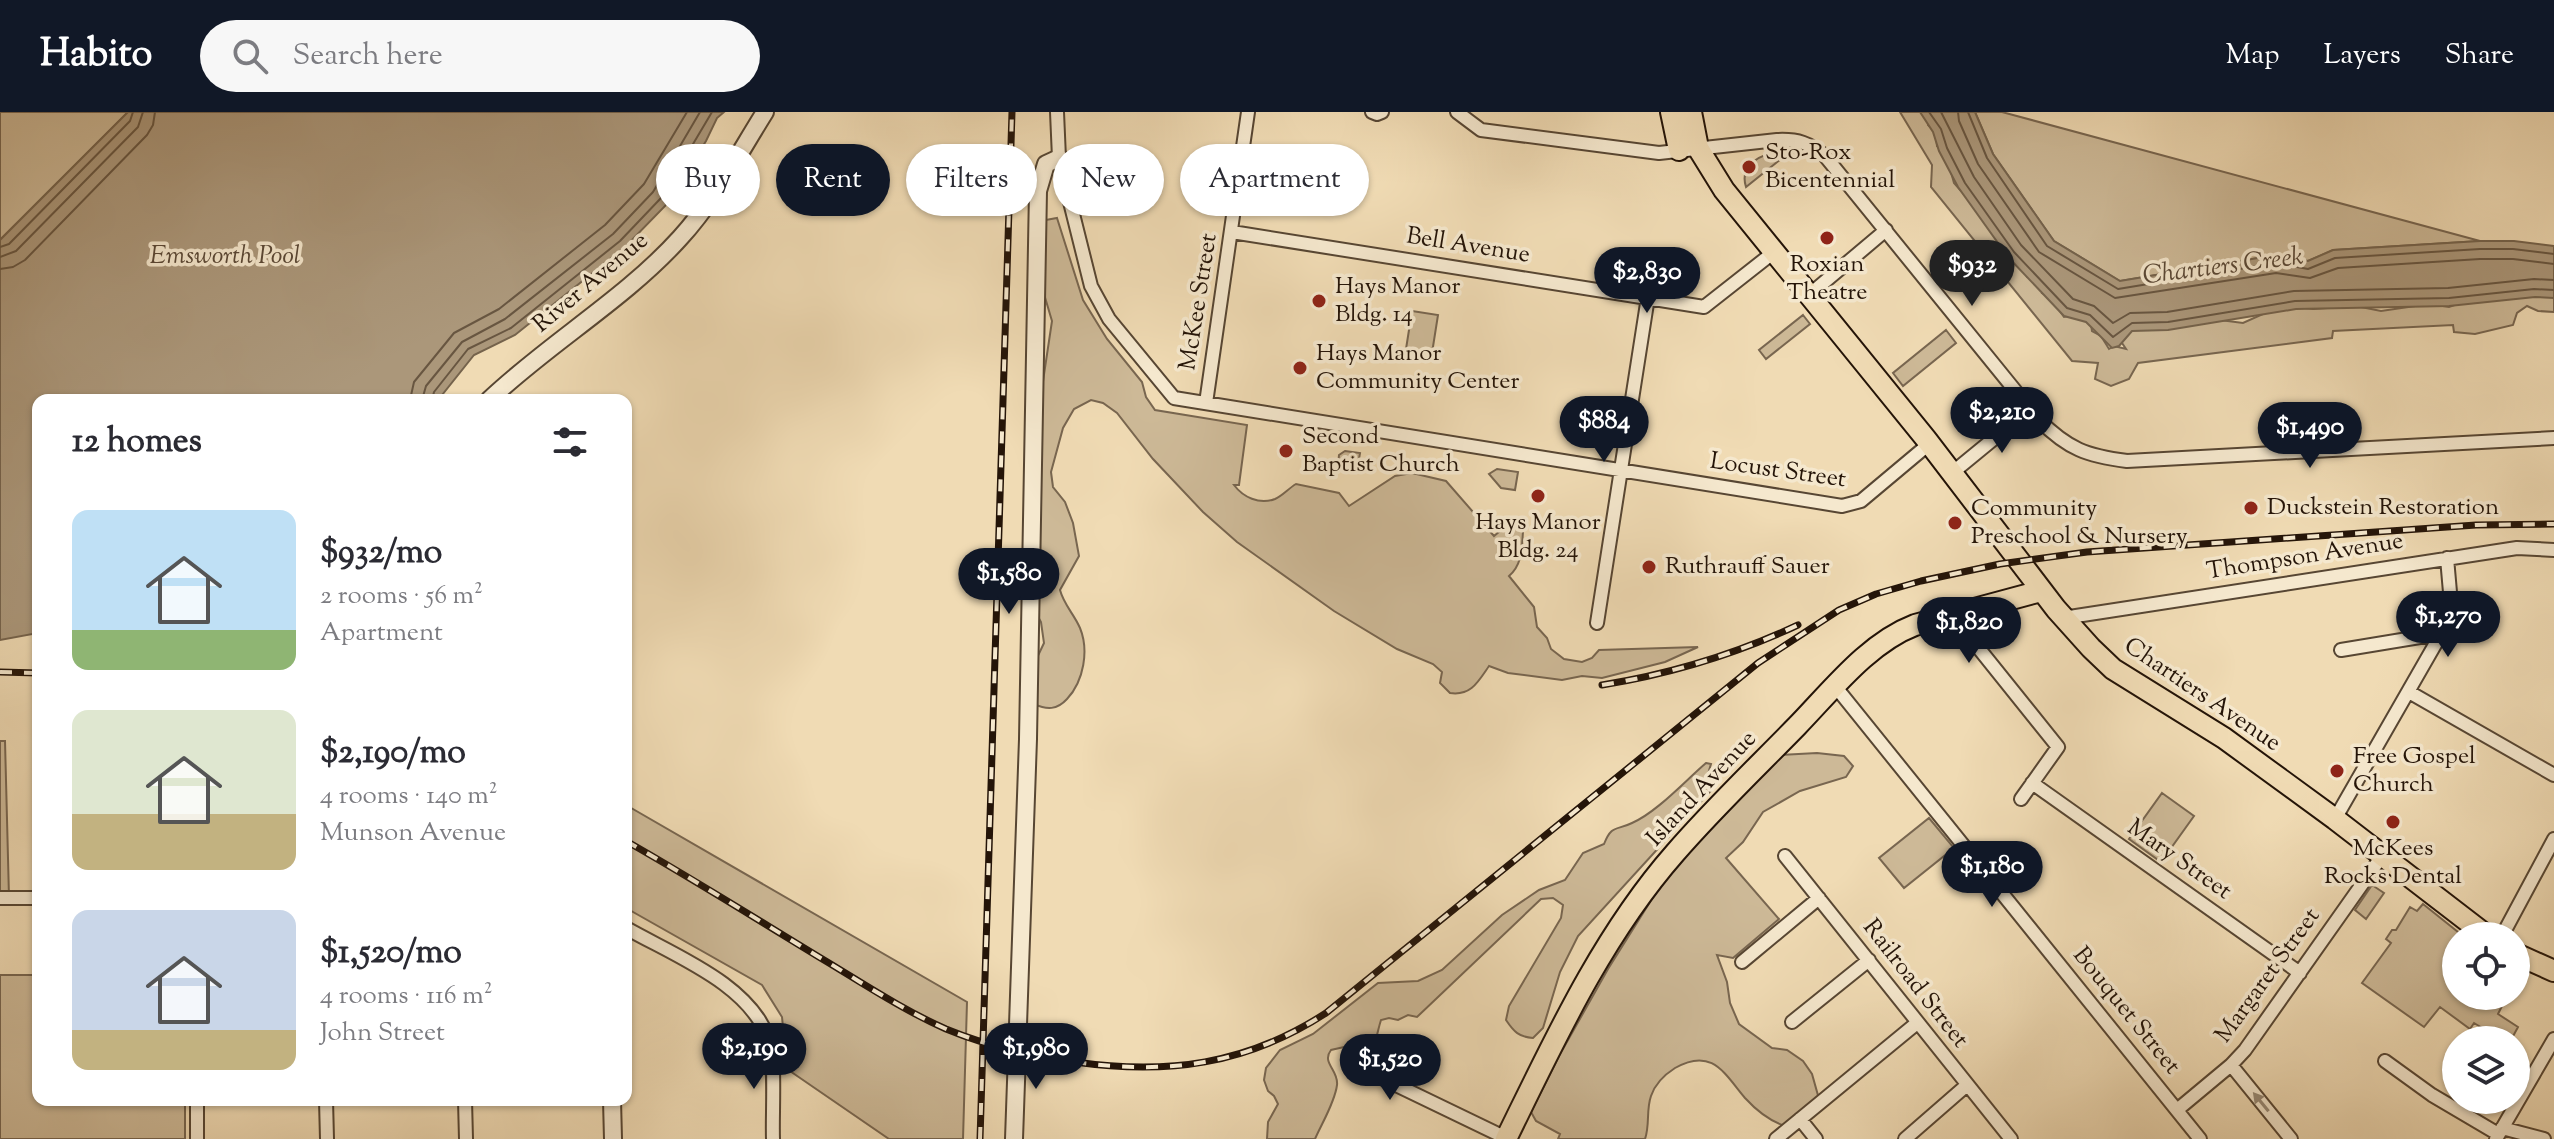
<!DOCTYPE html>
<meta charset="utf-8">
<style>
body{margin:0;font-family:"Sorts Mill Goudy",serif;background:#f7f7f7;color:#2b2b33;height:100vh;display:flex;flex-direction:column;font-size:30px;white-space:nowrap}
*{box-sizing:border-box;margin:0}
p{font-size:26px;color:#7c7c81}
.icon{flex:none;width:44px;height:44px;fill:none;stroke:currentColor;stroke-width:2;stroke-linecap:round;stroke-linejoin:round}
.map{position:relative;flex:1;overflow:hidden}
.sheet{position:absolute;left:32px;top:282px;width:600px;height:712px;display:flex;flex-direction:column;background:#fff;border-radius:16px;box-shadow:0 2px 6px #0004}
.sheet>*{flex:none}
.guide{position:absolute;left:656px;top:32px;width:760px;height:72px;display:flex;gap:16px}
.tools{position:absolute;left:2442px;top:810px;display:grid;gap:16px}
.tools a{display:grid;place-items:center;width:88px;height:88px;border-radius:50%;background:#fff;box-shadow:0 2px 6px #0004;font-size:40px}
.price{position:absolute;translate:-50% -68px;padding:0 18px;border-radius:28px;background:#111827;color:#fff;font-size:26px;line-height:52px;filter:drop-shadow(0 2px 4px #0008)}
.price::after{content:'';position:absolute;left:50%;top:48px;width:24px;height:18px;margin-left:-12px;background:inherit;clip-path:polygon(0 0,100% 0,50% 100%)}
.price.selected{background:#222;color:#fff}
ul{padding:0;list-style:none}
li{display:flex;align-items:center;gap:24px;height:200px;padding:0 40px}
li span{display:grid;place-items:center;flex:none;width:224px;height:160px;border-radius:16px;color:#555}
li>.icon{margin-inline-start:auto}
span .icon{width:96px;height:96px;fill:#fffc;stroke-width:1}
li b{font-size:34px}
h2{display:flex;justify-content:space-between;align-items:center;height:96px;padding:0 40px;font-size:34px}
.tag{padding:0 28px;border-radius:36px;background:#fff;box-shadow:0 2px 6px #0004;font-size:28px;line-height:72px}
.tag.selected{background:#111827;color:#fff}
header{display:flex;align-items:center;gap:48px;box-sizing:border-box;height:112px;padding:0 40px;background:#111827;color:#fff}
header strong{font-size:38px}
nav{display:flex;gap:44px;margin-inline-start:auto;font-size:28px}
.search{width:560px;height:72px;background:#f7f7f7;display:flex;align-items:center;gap:20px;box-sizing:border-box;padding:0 28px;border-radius:44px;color:#7c7c81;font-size:30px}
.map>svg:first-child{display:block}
.green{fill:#cdb997;stroke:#786650;stroke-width:2}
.water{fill:#ab977a;stroke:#75634c;stroke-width:2}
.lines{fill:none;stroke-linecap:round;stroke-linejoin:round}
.shore{stroke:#685641;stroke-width:2}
.minor-casing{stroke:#574633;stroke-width:16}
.tertiary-casing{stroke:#574633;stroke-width:20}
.primary-casing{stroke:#241408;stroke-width:24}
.minor{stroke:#f5e8ce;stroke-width:12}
.tertiary{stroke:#f5e8ce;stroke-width:16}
.primary{stroke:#f0dbb4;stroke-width:20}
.rail-casing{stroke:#241408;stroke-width:7}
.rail{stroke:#f5e8ce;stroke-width:4;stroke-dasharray:12;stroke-linecap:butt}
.oneway{fill:#978975}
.poi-dot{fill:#8f2418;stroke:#f5e8ce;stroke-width:3}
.labels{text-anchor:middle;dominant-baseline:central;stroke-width:7;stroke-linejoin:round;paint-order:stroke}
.poi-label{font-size:24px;fill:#241408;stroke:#f5e8ce;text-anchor:start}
.street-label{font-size:24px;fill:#241408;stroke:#f5e8ce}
.water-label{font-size:26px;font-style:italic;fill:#5a4836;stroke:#f5e8ce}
</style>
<header>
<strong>Habito</strong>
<div class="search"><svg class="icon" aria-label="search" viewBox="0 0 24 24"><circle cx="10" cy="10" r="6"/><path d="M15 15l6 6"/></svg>Search here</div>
<nav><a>Map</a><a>Layers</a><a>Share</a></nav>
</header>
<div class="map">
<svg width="2554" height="1027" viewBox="0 0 2554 1027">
<rect width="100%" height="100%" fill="#f0dbb4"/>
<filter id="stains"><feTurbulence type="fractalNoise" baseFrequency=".0025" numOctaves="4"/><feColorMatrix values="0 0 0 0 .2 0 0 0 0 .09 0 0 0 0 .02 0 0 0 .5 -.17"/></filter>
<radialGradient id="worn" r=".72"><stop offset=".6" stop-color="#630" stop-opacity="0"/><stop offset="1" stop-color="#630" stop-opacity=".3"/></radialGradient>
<path class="green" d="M0,0H128L0,128Z
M1900,0H1931L1928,13L1936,21L1937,34L1945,38L1954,71L1998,121L2001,137L2023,156L2027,165L2034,167L2043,178L2042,181L2050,185L2064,205L2073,203L2091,212L2092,219L2101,224L2109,237L2114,234L2126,237L2118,225L2119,219L2212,207L2243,211L2283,193L2313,197L2356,194L2381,199L2429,192L2449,195L2463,190L2554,182V200L2538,199L2527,194L2517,201L2513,213L2475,222L2454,220L2453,213L2333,219L2332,226L2138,251L2129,267L2111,274L2095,267L2098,251L2072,249L1931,75L1932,53Z
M1975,0H2002L2480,129L2333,138L2308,149L2276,143L2120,169L2054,129L1993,42Z
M1779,40L1792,42L1788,45L1786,43L1746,75C1739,53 1760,42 1779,40Z
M1057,106L1083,188L1107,227L1142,270L1146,285L1155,298L1247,313L1239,373H1234C1243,385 1259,393 1275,387C1282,384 1289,376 1296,372L1339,381L1349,394L1395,364L1412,361L1446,369L1494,424L1513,408L1524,410C1521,430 1525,450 1509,464L1534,495L1537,515L1547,526L1551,537L1564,547L1582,550L1592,546L1599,538L1698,535L1665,550L1602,566L1582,564L1562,568L1508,561L1489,554C1478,570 1471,584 1450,581L1440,571L1442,560L1433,552L1397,537L1334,499L1237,430L1203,400L1153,347L1117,301L1103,291L1091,288L1074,297L1063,316L1051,360L1053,375L1065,390L1073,411L1079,444L1060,478C1064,493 1074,502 1080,516C1089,538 1084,569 1067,587C1057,598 1047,598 1034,592L1035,550L1044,531L1041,510L1030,490L1034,329L1052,209L1039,165L1040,109Z
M1412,199L1438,203L1432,241L1406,237Z
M1803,203L1810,212L1766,247L1759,238Z
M1946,218L1956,231L1903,274L1893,261Z
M1345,339L1360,341L1358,353L1354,356L1338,353L1339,343Z
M1497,357L1518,360L1515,378L1501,376L1489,362Z
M0,629H5L9,785H0Z
M1817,641L1844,644L1853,654L1846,665L1800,679L1763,700L1743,730L1726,746L1779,807L1733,846L1717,843L1727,870L1730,891L1739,912L1772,936L1787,938L1803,949L1812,962L1819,987L1785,1014C1770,1009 1756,998 1745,986C1724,961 1712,935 1675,956C1664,963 1655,972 1651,984C1646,998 1650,1013 1645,1027H1558L1560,1022L1536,1009L1531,1000L1559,944L1608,857L1677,747L1780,643Z
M1706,651L1711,652L1707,665L1716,673L1578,824L1560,860L1543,916L1533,926C1519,925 1514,920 1506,908L1509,894L1561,806L1563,793L1553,786L1541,787L1417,905L1408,903L1398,908L1389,906L1381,908C1376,923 1378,933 1363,941L1344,935L1331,938C1321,951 1339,958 1337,973C1335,990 1322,1011 1315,1027H1267L1268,1010L1278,992L1274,984L1268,979L1264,968L1266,956L1280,938L1313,922L1378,871L1418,869L1442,858L1502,803L1539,778L1565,768L1583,741L1604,732C1612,712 1616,719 1632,711C1657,700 1685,669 1706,651Z
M2162,681L2194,704L2161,750L2129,727Z
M626,693L967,890L963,1027H889L787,957L782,905L762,873L626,796Z
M1929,706L1954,736L1904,776L1879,746Z
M2372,773L2384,781L2366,807L2355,798Z
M2423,792L2463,824H2456V884H2507L2498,902L2518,915L2511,928H2502L2474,911L2470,917L2440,895L2424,915L2362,871L2391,831L2386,827L2392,818H2396L2410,795L2417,799Z
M0,863H38V988H185V1027H0Z"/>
<path class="water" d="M128,0H724L717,6L706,29L668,91L625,135L515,223L474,243L438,288H38V521L0,528V128Z
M1920,0H1975L1993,42L2054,129L2120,169L2276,143L2308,149L2333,138L2480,129H2514L2554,134V186L2535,185L2449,194L2296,197L2168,218L2132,219L2119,234L2112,236L2086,210L2064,204L2008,145L1958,75L1939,39L1933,20Z"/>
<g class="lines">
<path class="shore" d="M1929,0L1941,17L1947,36L1965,71L2014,140L2067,196L2090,203L2113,225L2132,211L2168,210L2295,189L2449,186L2534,177L2554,178
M1941,0L1974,65L2021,133L2073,187L2094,194L2113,211L2130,201L2167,200L2294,179L2448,176L2534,167L2554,168
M1958,0L1959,9L1978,52L2039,140L2115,186L2276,161L2310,166L2338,156L2480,147H2513L2554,152
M1968,0L1987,46L2047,134L2118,177L2276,151L2308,157L2335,146L2480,137H2513L2554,142
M0,135L9,132L130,9L133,0
M0,145L16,139L138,15L143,0
M0,157L13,155L25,148L147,23L153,13L155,0
M410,288L414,270L454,221L499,197L605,113L644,72L687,0
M422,288L426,274L462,230L505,207L613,122L653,80L700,0
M432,288L434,280L468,237L511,216L620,129L661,86L712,0"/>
<g class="minor-casing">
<path id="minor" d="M1057,0L1059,46L1091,174L1109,207L1174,286L1842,394L1861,389L1929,332
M1372,0L1377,2L1382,0
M1457,0L1481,18L1659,41L1777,28C1798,27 1809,31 1825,44L2039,308C2068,337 2087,344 2127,349L2554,326
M1232,120L1704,195L1774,140
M1809,183L1886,118
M1206,291L1248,0
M1952,361L2030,297
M1952,503L2058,635L2021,687
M2063,506L2517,436L2554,438
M1597,511L1648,185
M2341,538L2432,523L2439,527
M1835,574L2200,1027
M2409,580L2554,663
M2032,671L2300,861
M2335,707L2452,503L2447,446
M1785,744L2011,1027
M0,786H38
M626,816C675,844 750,872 769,928C776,948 772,1003 773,1027
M2502,824L2554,727
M1742,850L1819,786
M1792,910L1869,848
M2385,949L2432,983L2498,1022
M2231,953L2291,1027
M1363,957L1506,1026
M197,988V1027
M326,988L327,1027
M465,988L466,1027
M2177,998L2231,953L2245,938L2382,744
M1800,1007L1816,1027
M2502,1016L2544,1027
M1776,1027L1917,911
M1905,1027L1967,973
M2496,1027L2554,927"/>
</g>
<g class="tertiary-casing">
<path id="tertiary" d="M489,288C549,231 625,187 680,126C714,89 738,43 765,0
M612,988L613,1027
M1014,1027L1028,627L1038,79L1046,52L1059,46"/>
</g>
<g class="primary-casing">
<path id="primary" d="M1671,0L1679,38
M1691,0L1698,36L1724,78L1926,327L2056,497L2091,536L2113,557L2224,626L2335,707L2487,824
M2516,842L2554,859
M1506,1027C1554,929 1602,824 1675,741C1713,697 1756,656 1797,614C1832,578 1868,531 1915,513L2041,479"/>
</g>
<use href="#minor" class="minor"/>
<use href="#tertiary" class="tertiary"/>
<use href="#primary" class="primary"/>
<g class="rail-casing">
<path id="rail" d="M0,560L38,561
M1602,573C1670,562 1736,542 1798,513
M626,729C693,767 758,808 824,848C864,872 903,898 946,917C987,934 1031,944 1075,950C1167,963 1246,953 1326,901L1758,551L1839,498L1876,482L1921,469L2000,452L2087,440L2476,413L2554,412
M980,1027L1012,0"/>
</g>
<use href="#rail" class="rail"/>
</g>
<defs><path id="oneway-solid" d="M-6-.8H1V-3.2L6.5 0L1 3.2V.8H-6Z" transform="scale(2)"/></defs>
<use class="oneway" href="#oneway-solid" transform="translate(2261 990) rotate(-129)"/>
<g class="poi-dot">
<circle cx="1749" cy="55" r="8"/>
<circle cx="1827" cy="126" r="8"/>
<circle cx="1319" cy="189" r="8"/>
<circle cx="1300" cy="256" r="8"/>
<circle cx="1286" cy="339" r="8"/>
<circle cx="1538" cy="384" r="8"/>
<circle cx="2251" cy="396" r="8"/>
<circle cx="1955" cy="411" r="8"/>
<circle cx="1649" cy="455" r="8"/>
<circle cx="2337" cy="659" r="8"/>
<circle cx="2393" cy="710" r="8"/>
</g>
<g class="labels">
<g class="poi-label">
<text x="1765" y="41">Sto-Rox<tspan x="1765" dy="28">Bicentennial</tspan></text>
<text x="1827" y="153" text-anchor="middle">Roxian<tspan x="1827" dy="28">Theatre</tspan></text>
<text x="1335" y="175">Hays Manor<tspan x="1335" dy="28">Bldg. 14</tspan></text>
<text x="1316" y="242">Hays Manor<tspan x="1316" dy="28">Community Center</tspan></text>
<text x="1302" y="325">Second<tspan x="1302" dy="28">Baptist Church</tspan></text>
<text x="2267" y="396">Duckstein Restoration</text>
<text x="1971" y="397">Community<tspan x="1971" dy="28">Preschool &amp; Nursery</tspan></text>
<text x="1538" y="411" text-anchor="middle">Hays Manor<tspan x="1538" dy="28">Bldg. 24</tspan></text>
<text x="1665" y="455">Ruthrauff Sauer</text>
<text x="2353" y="645">Free Gospel<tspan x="2353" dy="28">Church</tspan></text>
<text x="2393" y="737" text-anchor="middle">McKees<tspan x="2393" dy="28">Rocks Dental</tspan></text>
</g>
<g class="street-label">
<text transform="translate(1468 134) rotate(9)">Bell Avenue</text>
<text transform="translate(591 171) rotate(-40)">River Avenue</text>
<text transform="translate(1199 190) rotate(-81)">McKee Street</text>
<text transform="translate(1778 359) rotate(8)">Locust Street</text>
<text transform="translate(2305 445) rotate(-9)">Thompson Avenue</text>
<text transform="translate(2202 583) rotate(34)">Chartiers Avenue</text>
<text transform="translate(1702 677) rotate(-47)">Island Avenue</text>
<text transform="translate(2179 748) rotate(35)">Mary Street</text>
<text transform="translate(2268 864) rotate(-54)">Margaret Street</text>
<text transform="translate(1915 872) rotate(52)">Railroad Street</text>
<text transform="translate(2126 899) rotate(51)">Bouquet Street</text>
</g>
<g class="water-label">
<text x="225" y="144">Emsworth Pool</text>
<text transform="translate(2223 155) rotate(-7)">Chartiers Creek</text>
</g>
</g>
<rect width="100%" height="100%" filter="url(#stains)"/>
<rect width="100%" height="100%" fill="url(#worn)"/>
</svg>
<div class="tools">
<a><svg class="icon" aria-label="locate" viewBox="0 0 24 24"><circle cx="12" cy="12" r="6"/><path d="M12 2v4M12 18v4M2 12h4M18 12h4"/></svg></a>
<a><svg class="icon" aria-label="layers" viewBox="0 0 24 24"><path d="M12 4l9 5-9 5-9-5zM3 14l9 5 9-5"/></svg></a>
</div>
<b class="price selected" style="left:1972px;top:196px">$932</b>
<b class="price" style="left:1647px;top:203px">$2,830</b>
<b class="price" style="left:2002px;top:343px">$2,210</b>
<b class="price" style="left:1604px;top:352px">$884</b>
<b class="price" style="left:2310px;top:358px">$1,490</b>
<b class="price" style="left:1009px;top:504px">$1,580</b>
<b class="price" style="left:2448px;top:547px">$1,270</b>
<b class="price" style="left:1969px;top:553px">$1,820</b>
<b class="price" style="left:1992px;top:797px">$1,180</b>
<b class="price" style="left:754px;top:979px">$2,190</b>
<b class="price" style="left:1036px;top:979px">$1,980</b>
<b class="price" style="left:1390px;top:990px">$1,520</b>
<div class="guide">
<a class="tag">Buy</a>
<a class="tag selected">Rent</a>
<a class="tag">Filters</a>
<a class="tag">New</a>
<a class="tag">Apartment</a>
</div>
<section class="sheet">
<h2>12 homes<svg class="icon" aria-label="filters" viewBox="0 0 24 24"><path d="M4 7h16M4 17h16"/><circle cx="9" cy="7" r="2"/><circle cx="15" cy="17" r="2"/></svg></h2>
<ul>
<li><span style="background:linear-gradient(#bfe0f5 75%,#8fb573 0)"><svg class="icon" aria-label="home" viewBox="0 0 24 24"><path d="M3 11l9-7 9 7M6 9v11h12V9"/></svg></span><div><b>$932/mo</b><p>2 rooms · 56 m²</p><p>Apartment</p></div></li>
<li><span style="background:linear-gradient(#dfe7d0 65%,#c2b280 0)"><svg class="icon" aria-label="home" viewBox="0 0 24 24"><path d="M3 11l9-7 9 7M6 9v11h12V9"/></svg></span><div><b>$2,190/mo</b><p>4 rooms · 140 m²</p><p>Munson Avenue</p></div></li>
<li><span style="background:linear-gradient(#c9d6e8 75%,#c2b280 0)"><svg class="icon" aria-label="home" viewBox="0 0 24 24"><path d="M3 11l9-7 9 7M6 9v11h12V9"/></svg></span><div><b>$1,520/mo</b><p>4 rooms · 116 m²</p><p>John Street</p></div></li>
</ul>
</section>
</div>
